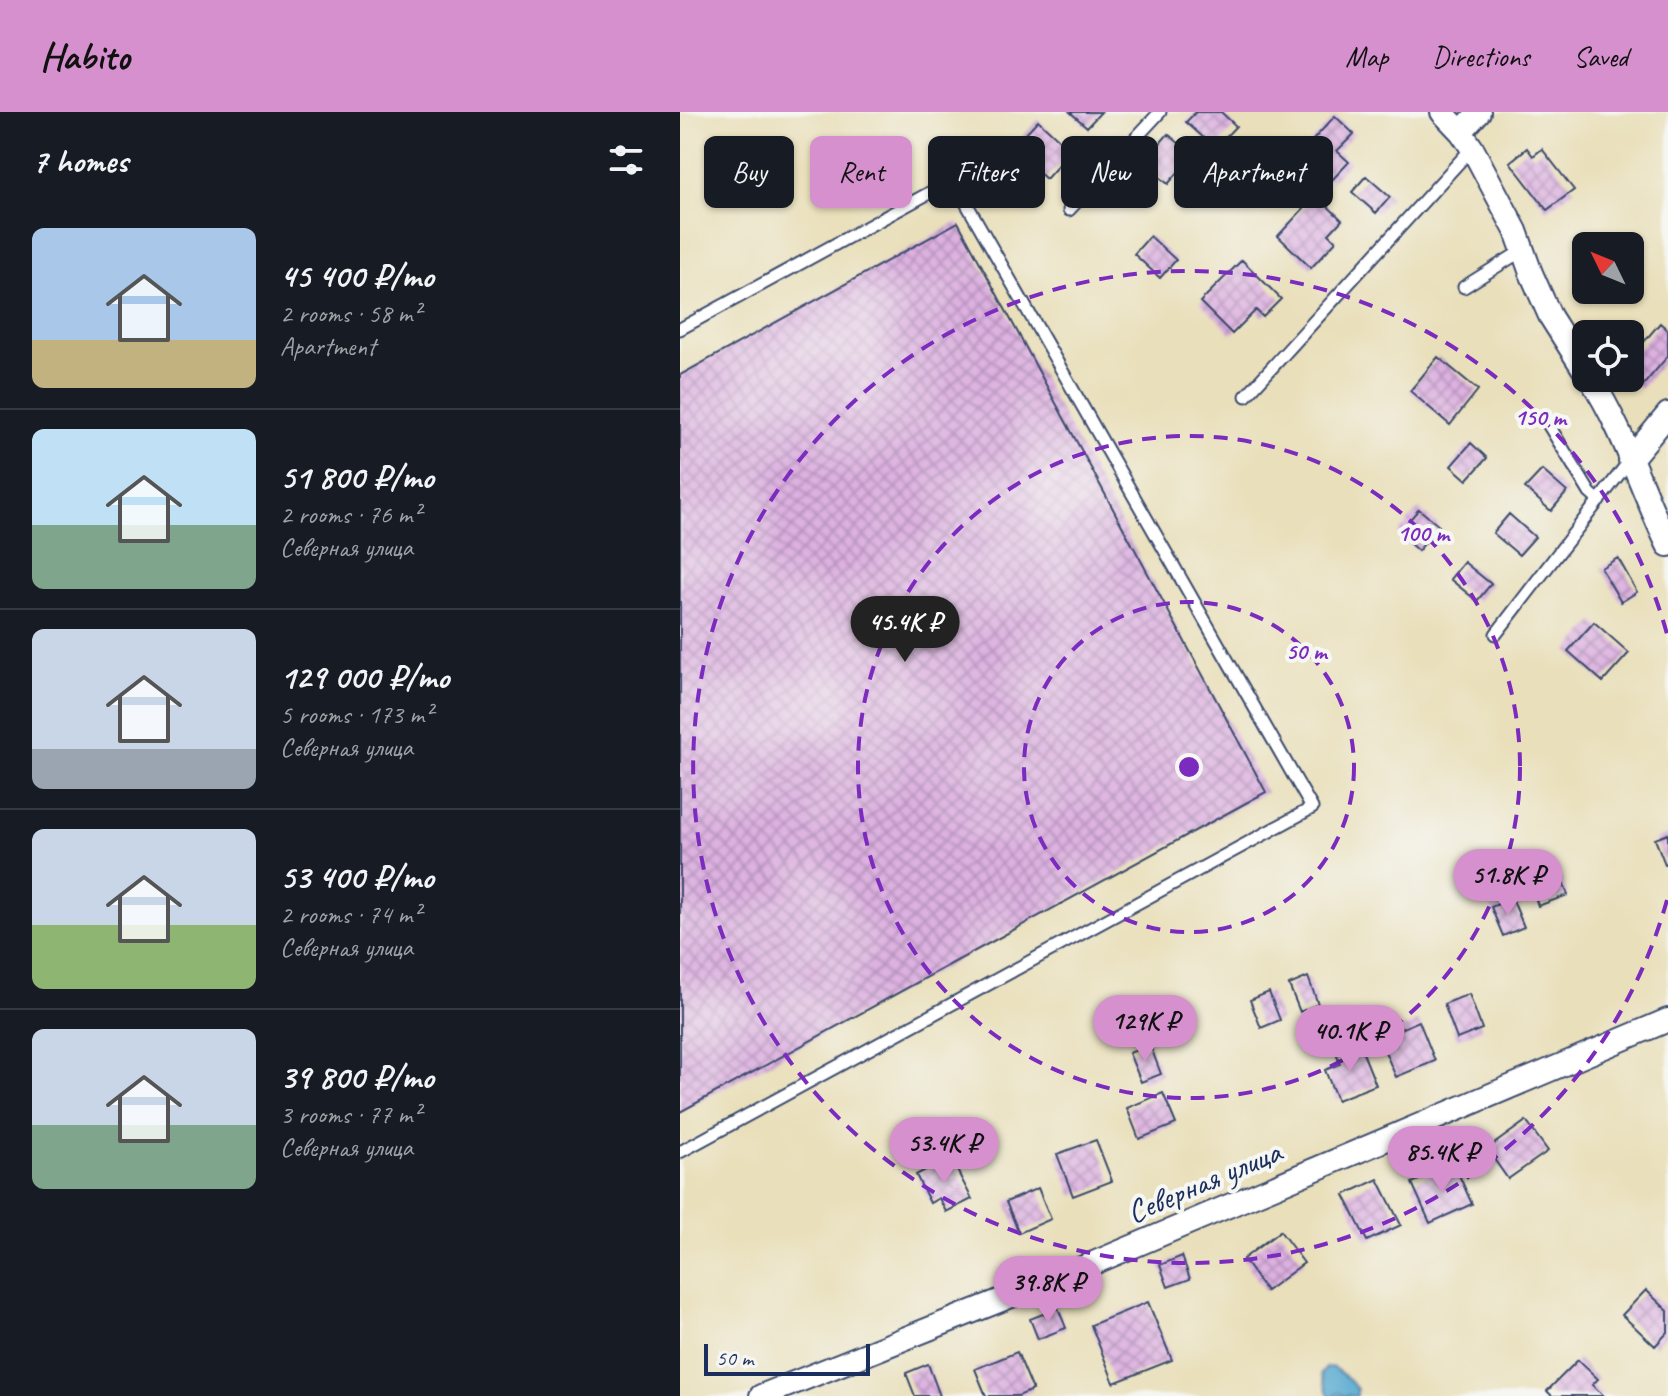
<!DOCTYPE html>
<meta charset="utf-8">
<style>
body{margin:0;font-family:Caveat,sans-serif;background:#242831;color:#f1f3f6;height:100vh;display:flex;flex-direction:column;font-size:30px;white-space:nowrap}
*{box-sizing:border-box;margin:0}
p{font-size:26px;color:#9ea1a6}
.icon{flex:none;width:44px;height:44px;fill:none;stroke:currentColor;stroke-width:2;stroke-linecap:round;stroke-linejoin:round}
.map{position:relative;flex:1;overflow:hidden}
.side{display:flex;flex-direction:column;background:#171b24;width:680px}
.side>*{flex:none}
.banner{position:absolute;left:24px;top:24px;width:760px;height:72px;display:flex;gap:16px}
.needle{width:52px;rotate:313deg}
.controls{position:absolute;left:892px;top:120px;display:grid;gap:16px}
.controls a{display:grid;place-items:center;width:72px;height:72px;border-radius:12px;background:#171b24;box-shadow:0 2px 6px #0004;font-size:40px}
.scale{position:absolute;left:24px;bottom:20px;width:166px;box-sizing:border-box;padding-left:8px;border:4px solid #1b2f5e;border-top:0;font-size:22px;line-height:28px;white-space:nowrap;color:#1b2f5e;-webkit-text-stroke:6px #f6f6f2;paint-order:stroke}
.price{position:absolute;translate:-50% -68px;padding:0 18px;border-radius:28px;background:#d690ce;color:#111;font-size:26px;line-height:52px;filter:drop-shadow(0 2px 4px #0008)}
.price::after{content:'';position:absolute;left:50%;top:48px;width:24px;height:18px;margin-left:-12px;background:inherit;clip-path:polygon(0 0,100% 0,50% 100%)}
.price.on{background:#222;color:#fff}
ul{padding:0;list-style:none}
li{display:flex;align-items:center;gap:24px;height:200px;padding:0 32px}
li+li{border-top:2px solid #363941}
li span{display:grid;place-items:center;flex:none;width:224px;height:160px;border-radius:12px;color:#555}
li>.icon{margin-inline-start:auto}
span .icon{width:96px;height:96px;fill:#fffc;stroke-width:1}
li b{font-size:34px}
h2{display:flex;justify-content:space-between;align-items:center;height:96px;padding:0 32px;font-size:34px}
.chip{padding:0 28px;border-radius:12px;background:#171b24;box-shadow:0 2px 6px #0004;font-size:28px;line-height:72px}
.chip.on{background:#d690ce;color:#111}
header{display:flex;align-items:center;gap:48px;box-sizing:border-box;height:112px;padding:0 40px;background:#d690ce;color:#111}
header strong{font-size:38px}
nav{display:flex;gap:44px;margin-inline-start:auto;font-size:28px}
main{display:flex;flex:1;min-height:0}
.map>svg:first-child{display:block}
.water{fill:url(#water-ripples);stroke:#376b96;stroke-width:2}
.building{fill:url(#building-cross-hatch)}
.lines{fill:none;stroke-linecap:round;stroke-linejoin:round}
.lane-casing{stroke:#3a496c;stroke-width:15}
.street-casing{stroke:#3a496c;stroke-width:26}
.lane{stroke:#fff;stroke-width:11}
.street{stroke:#fff;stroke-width:22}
.ring{fill:none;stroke:#7b2cbf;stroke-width:4;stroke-dasharray:14 10}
.labels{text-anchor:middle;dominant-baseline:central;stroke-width:8;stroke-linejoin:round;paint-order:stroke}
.street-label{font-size:32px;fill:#1b2f5e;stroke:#f6f6f2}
.centre{fill:#7b2cbf;stroke:#f6f6f2;stroke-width:4}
.ring-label{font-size:24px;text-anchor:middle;font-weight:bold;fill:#7b2cbf;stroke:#f6f6f2;stroke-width:8;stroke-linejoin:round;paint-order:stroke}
</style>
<header>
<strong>Habito</strong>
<nav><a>Map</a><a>Directions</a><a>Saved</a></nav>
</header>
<main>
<section class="side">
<h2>7 homes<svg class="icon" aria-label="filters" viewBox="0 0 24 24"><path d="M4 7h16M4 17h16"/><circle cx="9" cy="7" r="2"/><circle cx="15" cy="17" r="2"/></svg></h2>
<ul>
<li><span style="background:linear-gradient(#a9c7e8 70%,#c2b280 0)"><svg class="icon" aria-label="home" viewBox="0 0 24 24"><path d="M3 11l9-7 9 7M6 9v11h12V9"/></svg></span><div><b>45 400 ₽/mo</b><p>2 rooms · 58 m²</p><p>Apartment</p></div></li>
<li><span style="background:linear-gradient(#bfe0f5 60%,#7fa58c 0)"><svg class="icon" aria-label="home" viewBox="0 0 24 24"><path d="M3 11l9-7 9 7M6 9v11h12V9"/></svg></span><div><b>51 800 ₽/mo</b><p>2 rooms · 76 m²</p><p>Северная улица</p></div></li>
<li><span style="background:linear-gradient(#c9d6e8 75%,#9aa5b1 0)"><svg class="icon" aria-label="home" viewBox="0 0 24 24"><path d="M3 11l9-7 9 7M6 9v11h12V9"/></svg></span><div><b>129 000 ₽/mo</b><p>5 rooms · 173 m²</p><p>Северная улица</p></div></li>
<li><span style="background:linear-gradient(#c9d6e8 60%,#8fb573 0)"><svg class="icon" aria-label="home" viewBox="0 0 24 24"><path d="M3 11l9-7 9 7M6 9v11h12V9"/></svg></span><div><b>53 400 ₽/mo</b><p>2 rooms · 74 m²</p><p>Северная улица</p></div></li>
<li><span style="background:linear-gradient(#c9d6e8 60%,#7fa58c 0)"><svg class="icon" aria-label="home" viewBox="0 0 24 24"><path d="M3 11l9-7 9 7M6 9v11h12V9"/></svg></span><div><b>39 800 ₽/mo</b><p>3 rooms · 77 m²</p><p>Северная улица</p></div></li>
</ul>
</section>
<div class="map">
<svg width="988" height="1284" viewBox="0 0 988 1284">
<defs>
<pattern id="water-ripples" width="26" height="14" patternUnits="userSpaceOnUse" patternTransform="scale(2)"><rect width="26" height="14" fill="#53a7cf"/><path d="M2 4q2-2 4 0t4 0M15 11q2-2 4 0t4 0" fill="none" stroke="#4488ab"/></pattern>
<pattern id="building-cross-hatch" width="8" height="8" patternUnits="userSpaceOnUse" patternTransform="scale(2)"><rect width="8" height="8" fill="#ddb1e0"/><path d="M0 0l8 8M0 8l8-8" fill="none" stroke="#b290b9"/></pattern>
</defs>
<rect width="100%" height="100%" fill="#f6f6f2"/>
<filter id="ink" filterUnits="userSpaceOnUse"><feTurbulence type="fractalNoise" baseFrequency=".0125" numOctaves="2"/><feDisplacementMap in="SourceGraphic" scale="16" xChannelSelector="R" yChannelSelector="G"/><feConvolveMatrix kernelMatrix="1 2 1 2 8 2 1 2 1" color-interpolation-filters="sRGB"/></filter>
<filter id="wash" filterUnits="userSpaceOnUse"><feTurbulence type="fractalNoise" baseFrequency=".006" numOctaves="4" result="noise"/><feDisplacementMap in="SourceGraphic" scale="32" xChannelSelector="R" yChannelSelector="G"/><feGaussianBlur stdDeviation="1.8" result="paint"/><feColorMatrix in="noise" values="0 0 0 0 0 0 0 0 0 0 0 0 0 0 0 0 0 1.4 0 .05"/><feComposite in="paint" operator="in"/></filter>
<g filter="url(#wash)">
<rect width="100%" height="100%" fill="#e9dfba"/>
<path class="water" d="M651,1255C662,1260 670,1268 677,1277V1284H649L641,1262L646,1256Z"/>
<g id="blocks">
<path class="building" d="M390,0H421L407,15Z
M516,0H541L556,14L535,36L506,10Z
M655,4L674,22L657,39L669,50L651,69L621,41Z
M358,8L391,39L366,67L332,36Z
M488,22L513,43L488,72L463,51Z
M847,36L853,44L862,37L894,78L867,98L830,50Z
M686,64L710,85L696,101L672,80Z
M636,83L662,108L649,122L656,129L631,156L598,124Z
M278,110L586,680L0,1000V263Z
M470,124L496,148L480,166L454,142Z
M562,148L601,187L583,205L576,198L552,222L520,190Z
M980,211L988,218V244L960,277L947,266H950V246Z
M758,245L798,278L770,313L730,279Z
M791,331L807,346L787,368L771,354Z
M862,358L887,380L871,399L845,376Z
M739,397L759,414L738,439L718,421Z
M829,402L855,425L839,443L813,421Z
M938,446L957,480L941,490L921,456Z
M784,450L811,472L797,489L770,467Z
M914,510L949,541L923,570L888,539Z
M988,722V751L985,752L975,727Z
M880,762L888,783L858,794L851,772Z
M832,786L844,815L823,824L811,795Z
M628,865L638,892L620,900L609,873Z
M589,880L600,908L581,916L570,888Z
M789,882L802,917L777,927L764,892Z
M739,909L755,949L716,965L699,926Z
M679,931L696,973L657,988L645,958L660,952L656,940Z
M470,933L481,962L461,970L449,941Z
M483,981L496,1012L459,1027L447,996Z
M846,1009L868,1039L828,1067L807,1037Z
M416,1028L432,1069L393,1084L377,1042Z
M270,1045L292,1087L266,1100L259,1086L250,1091L236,1063Z
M774,1052L792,1092L750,1111L732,1071Z
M698,1067L721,1113L687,1129L664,1083Z
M358,1076L371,1107L339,1121L326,1090Z
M600,1119L624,1151L586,1179L563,1147Z
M502,1144L510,1167L488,1175L480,1153Z
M966,1178L988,1199V1220L975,1234L942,1203Z
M468,1190L492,1248L434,1271L411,1213Z
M378,1196L386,1216L358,1227L350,1207Z
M337,1240L353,1278L338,1284H306L295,1257Z
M898,1248L918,1267L912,1273L924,1284H872L867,1279Z
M248,1252L260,1284H235L226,1261Z"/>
</g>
</g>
<g filter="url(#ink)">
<use href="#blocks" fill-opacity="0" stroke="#3a496c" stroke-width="2"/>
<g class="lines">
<g class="lane-casing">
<path id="lane" d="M389,98L480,0
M784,175L843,138
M0,217L273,68L632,696L0,1040
M566,284L792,36
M868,312L910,381L919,389
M816,522L950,348"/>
</g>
<g class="street-casing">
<path id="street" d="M762,0L781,20L792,36L836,119L851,161L870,204L906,261
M781,20L799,0
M910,266C944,318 961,377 988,433
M950,348L988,302
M81,1284L409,1153L988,908"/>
</g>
<use href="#lane" class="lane"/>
<use href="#street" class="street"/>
</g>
</g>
<g class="ring">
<circle cx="509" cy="655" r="165"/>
<circle cx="509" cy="655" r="331"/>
<path d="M987 788A496 496 0 1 1 987 522"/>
</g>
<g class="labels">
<g class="street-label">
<text transform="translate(524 1070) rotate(-23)">Северная улица</text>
</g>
</g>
<circle cx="509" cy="655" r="12" class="centre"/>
<g class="ring-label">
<text x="860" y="313">150 m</text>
<text x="743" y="429">100 m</text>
<text x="626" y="547">50 m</text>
</g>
</svg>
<div class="controls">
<a><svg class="needle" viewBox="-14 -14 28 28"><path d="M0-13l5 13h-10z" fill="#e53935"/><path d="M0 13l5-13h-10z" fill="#9ea1a6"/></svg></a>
<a><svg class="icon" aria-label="locate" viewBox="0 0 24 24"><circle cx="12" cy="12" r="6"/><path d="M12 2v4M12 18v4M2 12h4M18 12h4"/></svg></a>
</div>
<div class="scale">50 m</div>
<b class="price on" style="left:225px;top:552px">45.4K ₽</b>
<b class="price" style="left:828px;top:805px">51.8K ₽</b>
<b class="price" style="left:465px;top:951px">129K ₽</b>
<b class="price" style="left:670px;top:961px">40.1K ₽</b>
<b class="price" style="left:264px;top:1073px">53.4K ₽</b>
<b class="price" style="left:762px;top:1082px">85.4K ₽</b>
<b class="price" style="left:368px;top:1212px">39.8K ₽</b>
<div class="banner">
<a class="chip">Buy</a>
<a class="chip on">Rent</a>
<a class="chip">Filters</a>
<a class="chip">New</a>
<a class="chip">Apartment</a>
</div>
</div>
</main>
